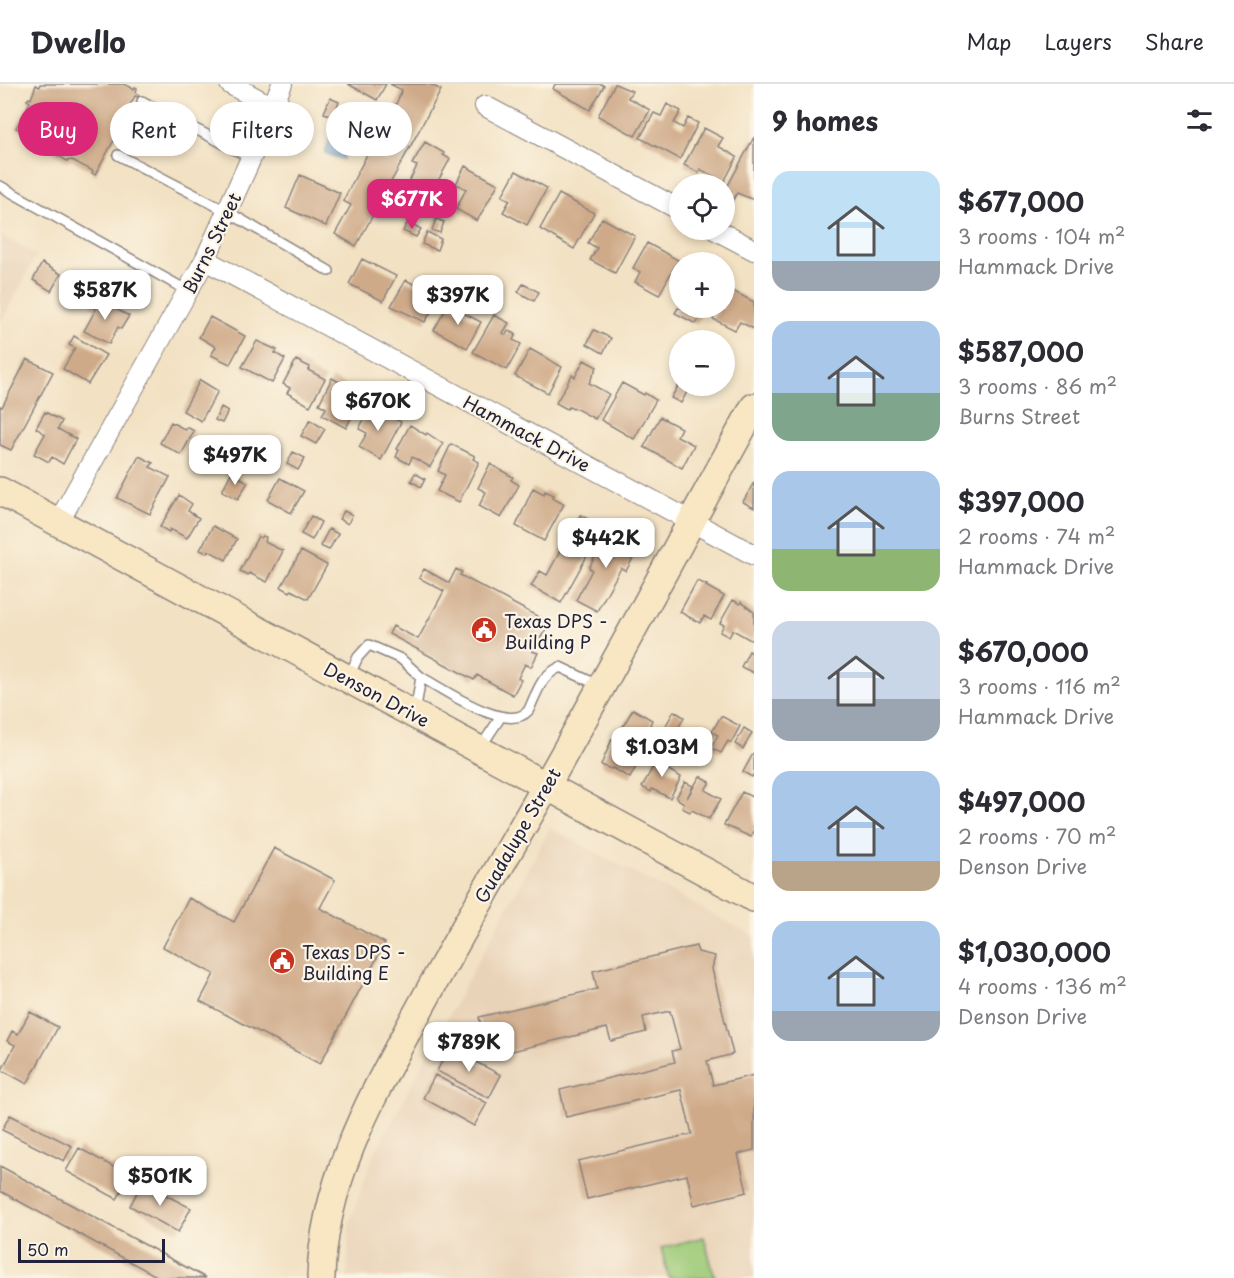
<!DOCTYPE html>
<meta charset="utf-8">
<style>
body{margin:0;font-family:"Playpen Sans",sans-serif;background:#f7f7f7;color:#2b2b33;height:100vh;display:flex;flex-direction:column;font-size:22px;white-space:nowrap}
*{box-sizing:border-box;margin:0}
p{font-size:20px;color:#7c7c81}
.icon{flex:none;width:33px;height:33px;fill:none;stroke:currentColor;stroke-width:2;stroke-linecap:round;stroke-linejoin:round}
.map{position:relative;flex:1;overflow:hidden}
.panel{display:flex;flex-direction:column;background:#fff;width:480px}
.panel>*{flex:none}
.guide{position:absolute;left:18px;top:18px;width:570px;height:54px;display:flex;gap:12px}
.buttons{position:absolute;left:669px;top:90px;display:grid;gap:12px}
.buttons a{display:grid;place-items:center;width:66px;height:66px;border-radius:50%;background:#fff;box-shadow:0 3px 9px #0003;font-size:30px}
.scale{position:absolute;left:18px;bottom:15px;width:147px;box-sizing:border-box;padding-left:6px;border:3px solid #22223b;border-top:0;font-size:16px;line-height:21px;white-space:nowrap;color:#22223b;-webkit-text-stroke:4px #fcf5e5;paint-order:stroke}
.price{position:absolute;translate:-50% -51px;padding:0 14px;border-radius:12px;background:#fff;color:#222;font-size:20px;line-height:39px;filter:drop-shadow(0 2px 3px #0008)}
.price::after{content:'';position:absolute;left:50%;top:36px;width:18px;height:14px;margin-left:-9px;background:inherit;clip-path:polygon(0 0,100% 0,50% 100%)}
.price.selected{background:#db2777;color:#fff}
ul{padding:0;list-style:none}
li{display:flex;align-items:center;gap:18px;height:150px;padding:0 18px}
li span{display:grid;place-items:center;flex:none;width:168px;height:120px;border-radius:18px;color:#555}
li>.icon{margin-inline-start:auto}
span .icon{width:72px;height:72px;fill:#fffc;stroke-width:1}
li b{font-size:26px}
h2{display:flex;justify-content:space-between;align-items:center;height:72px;padding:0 18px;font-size:26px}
.tag{padding:0 21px;border-radius:27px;background:#fff;box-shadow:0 3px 9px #0003;font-size:21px;line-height:54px}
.tag.selected{background:#db2777;color:#fff}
header{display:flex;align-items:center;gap:36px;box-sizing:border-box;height:84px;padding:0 30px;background:#fff;border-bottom:2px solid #e1e1e2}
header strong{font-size:28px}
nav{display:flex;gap:33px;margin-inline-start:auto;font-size:21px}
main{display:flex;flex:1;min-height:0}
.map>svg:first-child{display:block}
.built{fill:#e9d3b8}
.green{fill:#9dcb78;stroke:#60765a;stroke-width:1.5}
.water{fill:#71b1e5;stroke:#4a6a90;stroke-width:1.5}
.building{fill:#cfaa89}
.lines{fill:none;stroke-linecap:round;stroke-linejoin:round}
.lane-casing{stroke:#8a827e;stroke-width:12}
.street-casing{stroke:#8a827e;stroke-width:22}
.secondary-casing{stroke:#8a827e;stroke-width:30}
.lane{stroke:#fff;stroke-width:9}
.street{stroke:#fff;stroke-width:20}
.secondary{stroke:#f9e7c3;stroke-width:27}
.labels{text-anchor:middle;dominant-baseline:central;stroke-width:4.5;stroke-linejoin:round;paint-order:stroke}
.street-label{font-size:18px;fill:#22223b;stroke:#fcf5e5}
.poi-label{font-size:18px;fill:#22223b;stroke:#fcf5e5;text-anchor:start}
</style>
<header>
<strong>Dwello</strong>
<nav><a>Map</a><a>Layers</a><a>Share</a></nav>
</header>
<main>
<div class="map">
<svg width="754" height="1194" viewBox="0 0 754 1194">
<rect width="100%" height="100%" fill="#fcf5e5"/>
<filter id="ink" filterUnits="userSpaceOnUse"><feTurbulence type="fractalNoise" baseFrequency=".0167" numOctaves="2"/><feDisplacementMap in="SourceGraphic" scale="12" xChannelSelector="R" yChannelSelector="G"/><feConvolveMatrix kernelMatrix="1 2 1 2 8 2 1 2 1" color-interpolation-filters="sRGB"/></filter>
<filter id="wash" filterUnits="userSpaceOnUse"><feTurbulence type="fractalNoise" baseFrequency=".008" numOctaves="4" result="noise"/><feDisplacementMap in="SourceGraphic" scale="24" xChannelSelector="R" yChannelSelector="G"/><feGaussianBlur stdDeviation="1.35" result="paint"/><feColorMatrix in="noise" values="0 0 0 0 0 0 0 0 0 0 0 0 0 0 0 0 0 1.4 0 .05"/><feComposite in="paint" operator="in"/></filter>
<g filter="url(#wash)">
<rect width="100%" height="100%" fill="#f2e1c2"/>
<path class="built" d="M0,151L37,171L0,240Z
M550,744L754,852V1194H347L349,1140L374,1070Z"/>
<path class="green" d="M704,1153L715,1194H669L661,1164Z"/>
<path class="water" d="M355,24L361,26L343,75L325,69L335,41L347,45Z"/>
<g id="blocks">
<path class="building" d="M40,0H124L134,5L135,3L137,4L136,9L139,11L138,13L135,12L122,35L125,36L95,91L92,89L93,87L72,76L67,77L44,63L43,65L39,63L40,60L37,58L38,56L16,44L30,18L27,16L29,14L31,15L36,1L39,3Z
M348,0H386L377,16Z
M390,0H430L441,6L356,162L335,150L351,121L343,117L374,57L376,58L380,51L379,50L389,31L391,32L402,6Z
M555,0H601L604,2L590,26L553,5Z
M615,0L632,7L628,14L650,26L635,52L598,32Z
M330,14L339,18L333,32L324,29Z
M667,20L681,27L674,39L683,44L688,34L698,39L680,75L640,54L654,29L661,32Z
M704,44L723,54L718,62L737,73L724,98L700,85L699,89L684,81Z
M754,53V116L737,109L729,123L724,121V109Z
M425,58L444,69L443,71L450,75L432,108L410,96L417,82L412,80Z
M465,82L498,100L477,137L456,125L466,105L456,100Z
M516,87L547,104L527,141L503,128L510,116L502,112Z
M300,91L340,109L326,142L286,124Z
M559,110L594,129L574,165L540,145Z
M602,134L635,152L615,189L590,176L597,164L588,159Z
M436,135L444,138L440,149L432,146Z
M408,138L421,145L416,153L403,147Z
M427,148L441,155L437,166L422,160Z
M647,159L678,176L659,211L635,198L640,188L633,184Z
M362,175L396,192L383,217L349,200Z
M42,179L61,190L51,207L33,196Z
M406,196L439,214L425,238L391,222Z
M523,200L539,208L534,217L518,208Z
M729,205L754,218V245L740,238L735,246L713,235L719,224H724V213Z
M96,214L129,232L121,245L118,243L109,260L84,247L96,225L91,222Z
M448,221L481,238L467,264L434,246Z
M678,224H705L696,240L675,229Z
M494,231L509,239L503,249L506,251L508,247L516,250L513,256L521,260L507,286L473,268Z
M210,233L245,252L230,280L211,271L216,263L199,253Z
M594,246L611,254L603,269L587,260Z
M74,252L106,271L88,300L63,285L75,264L69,261Z
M257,257L277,266L275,269L285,275L272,299L242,283Z
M530,265L562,283L548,309L515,292Z
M27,275L53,288L11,366L0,361V322L2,323Z
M296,276L310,283L308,286L325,295L310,322L287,309L290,304L283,300Z
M584,276L597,283L589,299L609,310L595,335L575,324L573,325L569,323L567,325L556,319L572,291L575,293Z
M332,294L363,311L346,344L322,331L326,324L319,320Z
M200,296L218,307L201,337L183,327Z
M622,299L644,311L645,309L656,316L634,355L601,336Z
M678,302H690L681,319L671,314Z
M371,322L401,338L381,376L359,363L367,349L359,345Z
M221,323L228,327L222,339L215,336Z
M45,328L62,337L58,345L76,355L63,380L52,373L49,378L34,370L45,350L36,344Z
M660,333L681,344L677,352L694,361L682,384L644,363Z
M310,336L325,345L316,360L301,352Z
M171,338L186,346L187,343L194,347L181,371L160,359Z
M410,341L426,351L427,349L443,360L430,383L412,373L409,380L396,373L399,366L397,365Z
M451,360L475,372L473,375L479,378L459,418L437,407L445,391L438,387Z
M293,368L305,374L298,386L287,380Z
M139,372L153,379L150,383L170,393L150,430L117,414Z
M490,380L513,393L511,396L519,401L501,434L479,422L486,408L478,404Z
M231,389L248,398L238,415L222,407Z
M415,389L425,395L421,403L411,397Z
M280,394L304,407L291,429L268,416Z
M754,398V424L743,418Z
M533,404L544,410L545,407L554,411L552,414L564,420L544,457L516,442Z
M179,411L192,420L188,427L199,434L187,454L170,445L169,448L160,443Z
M344,427L352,431L348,440L339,435Z
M580,431L603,443L561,519L531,502L540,487L547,491Z
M311,432L321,438L312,456L301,450Z
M213,442L237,455L226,476L208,466L207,469L200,466Z
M329,445L338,450L329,466L320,462Z
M609,447L639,463L626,487L621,484L597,527L576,516L592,486L589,484Z
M258,452L261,454L263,452L266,453L265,458L283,467L267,498L249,489L248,491L240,487Z
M301,467L327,481L308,515L291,506L290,508L281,503Z
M424,485L449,499L456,485L462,488L460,491L550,539L532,567L538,569L531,583L525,580L518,594L521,596L513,611L477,591L474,596L389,550L393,542L418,555L444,507L419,494Z
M697,497L707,501L706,502L724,512L711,536L704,532L700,539L680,528Z
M733,516L740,520L741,518L754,528V558L733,546L729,553L720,548L724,541L720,539Z
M749,567L754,570V589L741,583Z
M633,625L652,636L650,641L656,645L630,694L612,684L611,685L601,681L612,655L615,656Z
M674,627L684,633L675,650L664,645Z
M721,632L740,642L731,659L728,657L721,669L711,664L718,651L712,648Z
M744,644L752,649L743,665L735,660Z
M754,668V689L752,693L743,688Z
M658,669L670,675L665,684L681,693L670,714L652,705L651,708L642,703L654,681L652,680Z
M700,692L710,698L705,706L721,715L709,735L692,726L690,728L682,724L684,719L676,714L685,698L693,702L687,714Z
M742,708L754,714V747L751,753L724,741Z
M274,764L335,796L320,824L385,859L320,980L200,917L214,890L163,863L189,814L234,838Z
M696,862L698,868L715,872L712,885L733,970L707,977L713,1001L754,991V1066L738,1070L747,1108L694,1121L687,1091L587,1115L578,1077L692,1050L681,1006L566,1033L560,1006L675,978L672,967L680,965L670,927L643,933L646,948L611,957L607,944L488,973L479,933L597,905L593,887Z
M30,928L58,943L27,1000L2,986L15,961L7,957L12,947L18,950Z
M449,964L501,991L489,1014L437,987Z
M435,991L487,1019L474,1042L423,1014Z
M10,1031L72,1062L64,1077L2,1046Z
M79,1064L130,1092L117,1115L66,1087Z
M0,1082L206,1194H160L0,1107Z
M142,1099L191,1124L178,1148L130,1122Z"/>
</g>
</g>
<g filter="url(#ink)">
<use href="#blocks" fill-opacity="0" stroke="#8a827e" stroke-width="1.5"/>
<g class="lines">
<g class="lane-casing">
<path id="lane" d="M142,17L251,74
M118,71L228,128L329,187
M0,102L188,207
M349,592L358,573L369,561L401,575L421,593L415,629
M421,593C443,605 507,650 528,627C530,624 532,618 534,614C542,597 543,592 560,583L598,601
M480,664L500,634"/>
</g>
<g class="street-casing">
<path id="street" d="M230,0L272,23
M485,22L680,126
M716,146L754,166
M205,176L754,471
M58,439L205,176L251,74L282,0"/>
</g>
<g class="secondary-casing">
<path id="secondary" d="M0,407L754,814
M321,1194C323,1099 371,1014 415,933C457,855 502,779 546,702C617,577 684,449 754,323"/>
</g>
<use href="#lane" class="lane"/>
<use href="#street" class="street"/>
<use href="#secondary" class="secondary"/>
</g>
</g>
<defs>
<g id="civic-disc" transform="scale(1.35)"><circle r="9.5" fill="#c8321e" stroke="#fcf5e5"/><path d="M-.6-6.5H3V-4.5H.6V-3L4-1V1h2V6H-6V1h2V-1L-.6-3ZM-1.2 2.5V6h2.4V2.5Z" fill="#fff"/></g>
</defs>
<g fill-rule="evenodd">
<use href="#civic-disc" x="484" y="546"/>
<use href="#civic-disc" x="282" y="877"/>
</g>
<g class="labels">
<g class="street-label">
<text transform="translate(211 159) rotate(-64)">Burns Street</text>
<text transform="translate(527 349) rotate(28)">Hammack Drive</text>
<text transform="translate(377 610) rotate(28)">Denson Drive</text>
<text transform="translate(517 751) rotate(-60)">Guadalupe Street</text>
</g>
<g class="poi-label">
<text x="504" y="536">Texas DPS -<tspan x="504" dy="21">Building P</tspan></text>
<text x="302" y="867">Texas DPS -<tspan x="302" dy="21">Building E</tspan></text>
</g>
</g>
</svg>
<div class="buttons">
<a><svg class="icon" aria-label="locate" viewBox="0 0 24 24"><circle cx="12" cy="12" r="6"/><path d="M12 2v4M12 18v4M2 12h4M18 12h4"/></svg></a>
<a>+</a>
<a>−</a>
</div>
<div class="scale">50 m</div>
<b class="price selected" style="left:412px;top:146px">$677K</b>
<b class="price" style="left:105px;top:237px">$587K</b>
<b class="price" style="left:458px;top:242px">$397K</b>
<b class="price" style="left:378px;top:348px">$670K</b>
<b class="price" style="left:235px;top:402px">$497K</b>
<b class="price" style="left:606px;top:485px">$442K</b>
<b class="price" style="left:662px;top:694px">$1.03M</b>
<b class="price" style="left:469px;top:989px">$789K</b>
<b class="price" style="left:160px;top:1123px">$501K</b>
<div class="guide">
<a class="tag selected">Buy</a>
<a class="tag">Rent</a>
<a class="tag">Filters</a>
<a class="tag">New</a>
</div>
</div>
<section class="panel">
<h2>9 homes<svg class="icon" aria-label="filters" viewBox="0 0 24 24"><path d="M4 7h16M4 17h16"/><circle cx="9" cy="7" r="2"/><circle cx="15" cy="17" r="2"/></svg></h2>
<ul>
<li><span style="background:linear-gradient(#bfe0f5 75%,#9aa5b1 0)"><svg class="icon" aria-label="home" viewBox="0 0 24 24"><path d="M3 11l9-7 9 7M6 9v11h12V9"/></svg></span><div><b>$677,000</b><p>3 rooms · 104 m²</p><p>Hammack Drive</p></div></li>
<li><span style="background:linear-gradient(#a9c7e8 60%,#7fa58c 0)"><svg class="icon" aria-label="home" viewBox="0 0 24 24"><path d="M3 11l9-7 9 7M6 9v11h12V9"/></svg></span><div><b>$587,000</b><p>3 rooms · 86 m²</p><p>Burns Street</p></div></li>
<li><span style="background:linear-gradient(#a9c7e8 65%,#8fb573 0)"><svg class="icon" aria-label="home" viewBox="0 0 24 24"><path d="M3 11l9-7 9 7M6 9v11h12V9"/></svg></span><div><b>$397,000</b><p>2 rooms · 74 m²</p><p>Hammack Drive</p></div></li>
<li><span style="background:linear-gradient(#c9d6e8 65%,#9aa5b1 0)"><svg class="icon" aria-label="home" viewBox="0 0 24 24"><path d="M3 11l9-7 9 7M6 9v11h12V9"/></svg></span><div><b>$670,000</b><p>3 rooms · 116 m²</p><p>Hammack Drive</p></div></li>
<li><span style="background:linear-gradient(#a9c7e8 75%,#b9a48a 0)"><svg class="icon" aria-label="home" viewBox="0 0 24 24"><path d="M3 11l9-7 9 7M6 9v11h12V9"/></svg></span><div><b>$497,000</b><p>2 rooms · 70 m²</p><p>Denson Drive</p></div></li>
<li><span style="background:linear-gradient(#a9c7e8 75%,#9aa5b1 0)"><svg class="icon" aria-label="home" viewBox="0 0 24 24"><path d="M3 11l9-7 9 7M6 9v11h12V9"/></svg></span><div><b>$1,030,000</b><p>4 rooms · 136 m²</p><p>Denson Drive</p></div></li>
</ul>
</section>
</main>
